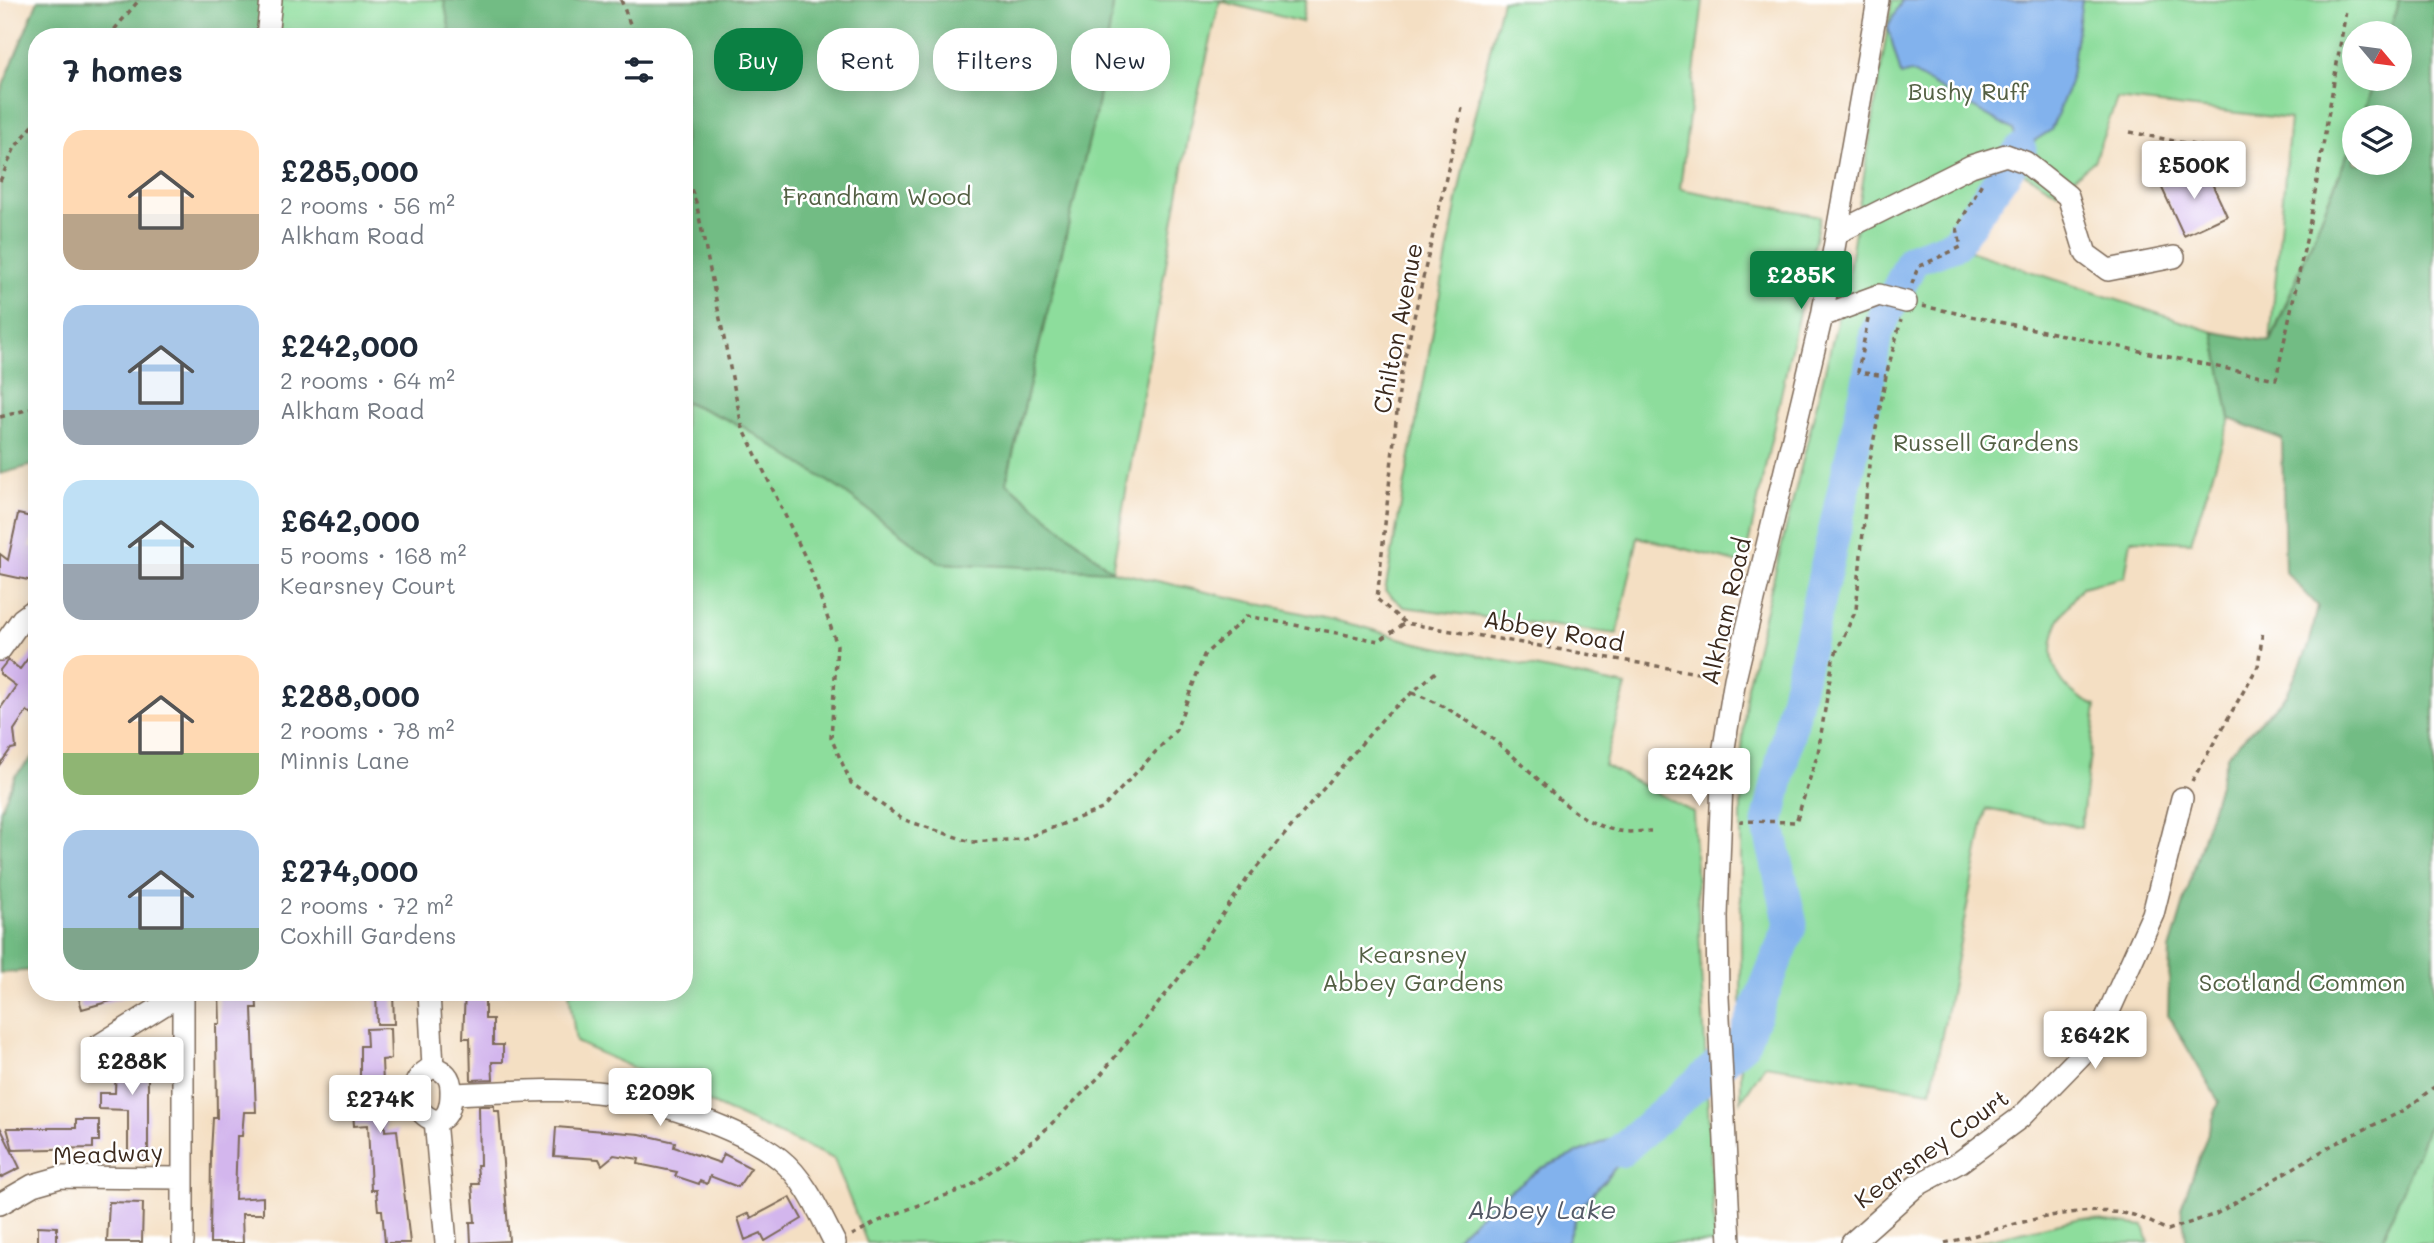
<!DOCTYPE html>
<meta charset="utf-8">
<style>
body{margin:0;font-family:Mali,sans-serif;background:#f6f6f7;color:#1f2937;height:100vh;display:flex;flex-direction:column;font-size:26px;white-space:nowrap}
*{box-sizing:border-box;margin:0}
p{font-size:23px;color:#747a83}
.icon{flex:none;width:38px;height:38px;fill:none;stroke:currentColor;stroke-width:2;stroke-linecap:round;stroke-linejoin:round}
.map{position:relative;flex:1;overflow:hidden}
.sheet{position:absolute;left:28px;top:28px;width:665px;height:973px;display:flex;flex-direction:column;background:#fff;border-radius:28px;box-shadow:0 4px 18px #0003}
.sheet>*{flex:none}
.banner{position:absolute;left:714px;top:28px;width:665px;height:63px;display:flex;gap:14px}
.needle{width:46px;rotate:119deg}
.fabs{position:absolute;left:2342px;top:21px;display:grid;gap:14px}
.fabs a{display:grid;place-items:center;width:70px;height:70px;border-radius:50%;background:#fff;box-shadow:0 4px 18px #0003;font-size:35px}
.price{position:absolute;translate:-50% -60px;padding:0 16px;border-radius:7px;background:#fff;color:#222;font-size:23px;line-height:46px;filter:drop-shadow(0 2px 4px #0008)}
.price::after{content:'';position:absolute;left:50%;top:42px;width:21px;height:16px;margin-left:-10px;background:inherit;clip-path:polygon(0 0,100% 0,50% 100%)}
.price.on{background:#0b8043;color:#fff}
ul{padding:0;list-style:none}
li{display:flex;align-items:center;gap:21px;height:175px;padding:0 35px}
li span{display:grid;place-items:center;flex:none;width:196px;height:140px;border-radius:21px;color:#555}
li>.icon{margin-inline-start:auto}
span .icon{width:84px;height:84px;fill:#fffc;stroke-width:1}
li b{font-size:30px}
h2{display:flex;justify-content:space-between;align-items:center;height:84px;padding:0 35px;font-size:30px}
.tag{padding:0 24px;border-radius:28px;background:#fff;box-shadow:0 4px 18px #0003;font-size:24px;line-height:63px}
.tag.on{background:#0b8043;color:#fff}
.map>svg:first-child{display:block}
.green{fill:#8ddd9c;stroke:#64845d;stroke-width:2}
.forest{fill:#72bc84;stroke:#567351;stroke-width:2}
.water{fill:#82b2ed;stroke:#5e6e86;stroke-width:2}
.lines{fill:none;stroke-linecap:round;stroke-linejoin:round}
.river{stroke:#82b2ed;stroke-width:33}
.building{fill:#d3b6ed}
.minor-casing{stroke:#7c6958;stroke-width:24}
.path{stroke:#7c6958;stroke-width:3.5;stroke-dasharray:5 5;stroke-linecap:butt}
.minor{stroke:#fff;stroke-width:21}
.labels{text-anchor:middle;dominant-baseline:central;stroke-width:5;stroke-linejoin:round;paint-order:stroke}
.park-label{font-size:24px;fill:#546044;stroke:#fff}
.street-label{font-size:24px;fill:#3b2a1e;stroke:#fff}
.water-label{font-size:26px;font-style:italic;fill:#545a66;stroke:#fff}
</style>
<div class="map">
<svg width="2434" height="1243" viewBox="0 0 2434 1243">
<rect width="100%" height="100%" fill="#fff"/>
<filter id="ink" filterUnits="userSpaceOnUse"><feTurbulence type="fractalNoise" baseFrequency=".0143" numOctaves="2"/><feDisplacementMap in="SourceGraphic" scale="14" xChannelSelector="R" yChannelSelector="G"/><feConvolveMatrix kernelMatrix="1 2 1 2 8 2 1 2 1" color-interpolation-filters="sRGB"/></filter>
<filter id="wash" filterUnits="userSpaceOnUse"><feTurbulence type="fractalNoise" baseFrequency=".00686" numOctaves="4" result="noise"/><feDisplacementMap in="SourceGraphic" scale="28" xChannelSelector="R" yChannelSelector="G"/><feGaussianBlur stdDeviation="1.57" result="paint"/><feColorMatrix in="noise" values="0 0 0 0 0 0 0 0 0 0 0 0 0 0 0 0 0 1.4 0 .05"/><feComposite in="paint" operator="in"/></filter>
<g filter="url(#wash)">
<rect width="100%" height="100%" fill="#f4dfc3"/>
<path class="green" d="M279,0H444L451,37H276Z
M1114,0H1306L1302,22L1220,1L1189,133L1112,571L1360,626L1413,642L1626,686L1604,765L1693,812L1715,1243H867L834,1159L576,1042L569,992H684V401L742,426L843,491L940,563L1111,570L1006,483L1096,111Z
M1502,0H1703L1680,189L1820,216L1744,564L1638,537L1617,634L1404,607L1385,591L1467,147Z
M1892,0H2399L2389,33H2354V79H2375L2362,117H2354V138L2270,342L2290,119L2117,99L2094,161L2057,192L2015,168L1963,249L2214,332L2230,419L2191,542L2131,540L2125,577L2082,587C2075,597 2065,607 2060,618C2041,659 2058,690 2096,706L2081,827L1986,809L1931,1091L1765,1065L1741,1101V762L1747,686L1847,281Z
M2434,1111V1243H2381Z
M2081,1218L2144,1226L2149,1243H1973Z"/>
<path class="forest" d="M38,0H271L267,37H37V464L0,474V93Z
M444,0H1114L1096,111L1006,482L1112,571L940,563L843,491L742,426L684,401V37H451Z
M2399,0H2434V1111L2381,1243H2187L2181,1208L2219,1102L2168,1015L2170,950L2228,754L2287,694L2309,646L2318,606L2285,571L2282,439L2230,419L2214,332L2271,342L2354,138V163H2399V117H2362L2375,79H2399V33H2389Z
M37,752V958L34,970L0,973V811L15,776Z"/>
<path class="water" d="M1902,0H2082L2070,83L2051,130L2020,150L2013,130L1911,72L1901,75L1888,27Z
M1612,1138L1623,1159L1579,1209L1566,1243H1450L1488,1207L1542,1168Z"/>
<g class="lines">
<path class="river" d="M1620,1151L1743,1043L1791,924L1768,823L1868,383L1876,333L1913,259L1955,244L2020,150"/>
</g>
<g id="blocks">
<path class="building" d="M2204,166L2227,216L2184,236L2161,186Z
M18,514L36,518L30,547L37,548V582L0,574V554L8,560Z
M37,646V719L27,711L14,730L16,748L11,749L0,764V709L16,686L0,674V670L8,660L20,669Z
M77,992H124L125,997L82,1009Z
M219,992H256L257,1008H252L256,1112H244L242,1136H237L235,1199L263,1197V1214H242L243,1243H210L211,1152L213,1118H217L216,1024H220Z
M376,992H393L394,1024H377Z
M465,992H485V1019H493V1045H503V1062H492L493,1079L471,1080L470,1038H463Z
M390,1028L391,1059L382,1060L385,1131L397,1130L410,1243H385L382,1210H378L376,1190H371L368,1125L354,1126L352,1095L348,1096L347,1079L360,1078V1046H367L366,1029Z
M126,1044H142V1054H148V1156H128V1110L99,1109V1093H115L116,1063L120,1068L121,1047Z
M479,1106H494V1111H499L509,1241L471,1243L470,1222H475L472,1184H479L477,1165H480Z
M76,1120H99V1141H93V1148L13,1150L7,1128H76Z
M0,1127L20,1168L0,1178Z
M556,1127L640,1134L675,1142L674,1147L720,1163L724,1154L751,1168L738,1187L710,1176L707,1184L700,1181L699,1184L675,1176L677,1172L638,1164L639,1159L614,1155L602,1165L599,1159L554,1156Z
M790,1197L802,1219L765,1241L761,1233L745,1240L738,1218L749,1213L751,1218Z
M109,1202L143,1203L142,1242H107Z
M38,1226L57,1227V1243H38Z"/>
</g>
</g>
<g filter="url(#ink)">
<use href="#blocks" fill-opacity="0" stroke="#7c6958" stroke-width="2"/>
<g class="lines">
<g class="minor-casing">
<path id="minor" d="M267,37L271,0
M1837,233L1971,166L2006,155L2025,162L2068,196L2086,254L2108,270L2174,257
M1822,316L1879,295L1906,302
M0,650L22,619L37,608
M429,992L433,1067
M98,1046L183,993
M433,1067C444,1071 451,1076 451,1090C453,1158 381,1093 433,1067Z
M452,1094C499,1093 549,1088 596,1092C647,1097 740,1127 780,1159C806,1180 820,1214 835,1243
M435,1120L446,1243
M0,1204L33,1185L61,1177L181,1178
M183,1243V992
M1730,1243L1718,997L1717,916L1723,754L1735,679L1822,316L1878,0
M1852,1243L1916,1186L1960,1162L2021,1117L2096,1040L2153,914L2182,798"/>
</g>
<path class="path" d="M621,0L635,37
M108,37L139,0
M1462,108L1401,374L1377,599L1405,623L1715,676
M2130,132L2213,149
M684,171L696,202L742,426L809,565L837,645L831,738L851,783L902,819L971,842L1023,839L1102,809L1176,730L1204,655L1247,616L1379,641L1405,623
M0,181L15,147L37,121
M1912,284L1918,267L1961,247L1957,228L1982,183
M1922,306L2276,379L2309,227L2346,11
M1868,319L1858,372L1886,376
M0,417L37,407
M1412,693C1452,706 1491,736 1523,765C1552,791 1578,824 1619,831C1629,833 1641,831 1651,831
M2192,781L2258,666L2263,630
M1741,823V821L1796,822L1818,753L1833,659L1856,610L1869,465L1886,376L1901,320
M852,1235L887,1217L969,1187L1038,1137L1098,1078L1178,979L1247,879L1385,716L1437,671
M1945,1243C2005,1229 2065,1203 2128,1214C2141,1216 2155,1225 2168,1230L2216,1214L2334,1144L2405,1110L2434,1087"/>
<use href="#minor" class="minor"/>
</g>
</g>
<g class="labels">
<g class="park-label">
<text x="1968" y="90">Bushy Ruff</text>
<text x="877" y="195">Frandham Wood</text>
<text x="1986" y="441">Russell Gardens</text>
<text x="1413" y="953">Kearsney<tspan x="1413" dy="28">Abbey Gardens</tspan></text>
<text x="2302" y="981">Scotland Common</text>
</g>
<g class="street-label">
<text transform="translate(1397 328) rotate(-79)">Chilton Avenue</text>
<text transform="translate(1725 611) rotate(-77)">Alkham Road</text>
<text transform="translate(1554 630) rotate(10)">Abbey Road</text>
<text transform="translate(1931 1148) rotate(-36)">Kearsney Court</text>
<text transform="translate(108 1153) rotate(-2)">Meadway</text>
</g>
<g class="water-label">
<text x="1542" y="1209">Abbey Lake</text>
</g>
</g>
</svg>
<div class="fabs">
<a><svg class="needle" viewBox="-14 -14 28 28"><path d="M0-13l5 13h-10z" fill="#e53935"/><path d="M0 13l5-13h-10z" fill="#747a83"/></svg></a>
<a><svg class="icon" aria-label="layers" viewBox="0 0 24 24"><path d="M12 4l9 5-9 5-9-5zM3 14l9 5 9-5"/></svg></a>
</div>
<b class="price" style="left:2194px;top:201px">£500K</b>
<b class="price on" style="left:1801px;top:311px">£285K</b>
<b class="price" style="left:1699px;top:808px">£242K</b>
<b class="price" style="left:2095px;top:1071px">£642K</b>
<b class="price" style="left:132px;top:1097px">£288K</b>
<b class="price" style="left:660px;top:1128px">£209K</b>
<b class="price" style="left:380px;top:1135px">£274K</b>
<div class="banner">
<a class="tag on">Buy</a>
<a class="tag">Rent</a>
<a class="tag">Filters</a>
<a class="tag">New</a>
</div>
<section class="sheet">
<h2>7 homes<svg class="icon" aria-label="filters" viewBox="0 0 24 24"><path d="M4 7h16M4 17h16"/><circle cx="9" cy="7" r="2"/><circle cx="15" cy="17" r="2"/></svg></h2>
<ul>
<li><span style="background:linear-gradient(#ffd9b3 60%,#b9a48a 0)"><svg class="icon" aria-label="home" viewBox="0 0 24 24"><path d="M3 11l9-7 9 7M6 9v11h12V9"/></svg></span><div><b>£285,000</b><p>2 rooms · 56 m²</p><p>Alkham Road</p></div></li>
<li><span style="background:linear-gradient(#a9c7e8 75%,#9aa5b1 0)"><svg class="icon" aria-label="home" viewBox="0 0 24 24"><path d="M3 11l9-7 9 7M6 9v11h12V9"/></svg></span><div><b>£242,000</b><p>2 rooms · 64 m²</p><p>Alkham Road</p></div></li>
<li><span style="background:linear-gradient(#bfe0f5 60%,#9aa5b1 0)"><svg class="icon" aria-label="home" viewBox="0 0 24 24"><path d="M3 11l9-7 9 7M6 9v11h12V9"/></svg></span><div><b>£642,000</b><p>5 rooms · 168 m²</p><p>Kearsney Court</p></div></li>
<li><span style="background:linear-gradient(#ffd9b3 70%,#8fb573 0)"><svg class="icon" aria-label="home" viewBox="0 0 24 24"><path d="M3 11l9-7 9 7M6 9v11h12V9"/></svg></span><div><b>£288,000</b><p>2 rooms · 78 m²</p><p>Minnis Lane</p></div></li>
<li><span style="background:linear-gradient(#a9c7e8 70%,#7fa58c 0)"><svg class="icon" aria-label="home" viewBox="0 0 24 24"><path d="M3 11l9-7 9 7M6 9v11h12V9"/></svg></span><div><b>£274,000</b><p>2 rooms · 72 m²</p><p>Coxhill Gardens</p></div></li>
</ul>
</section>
</div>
